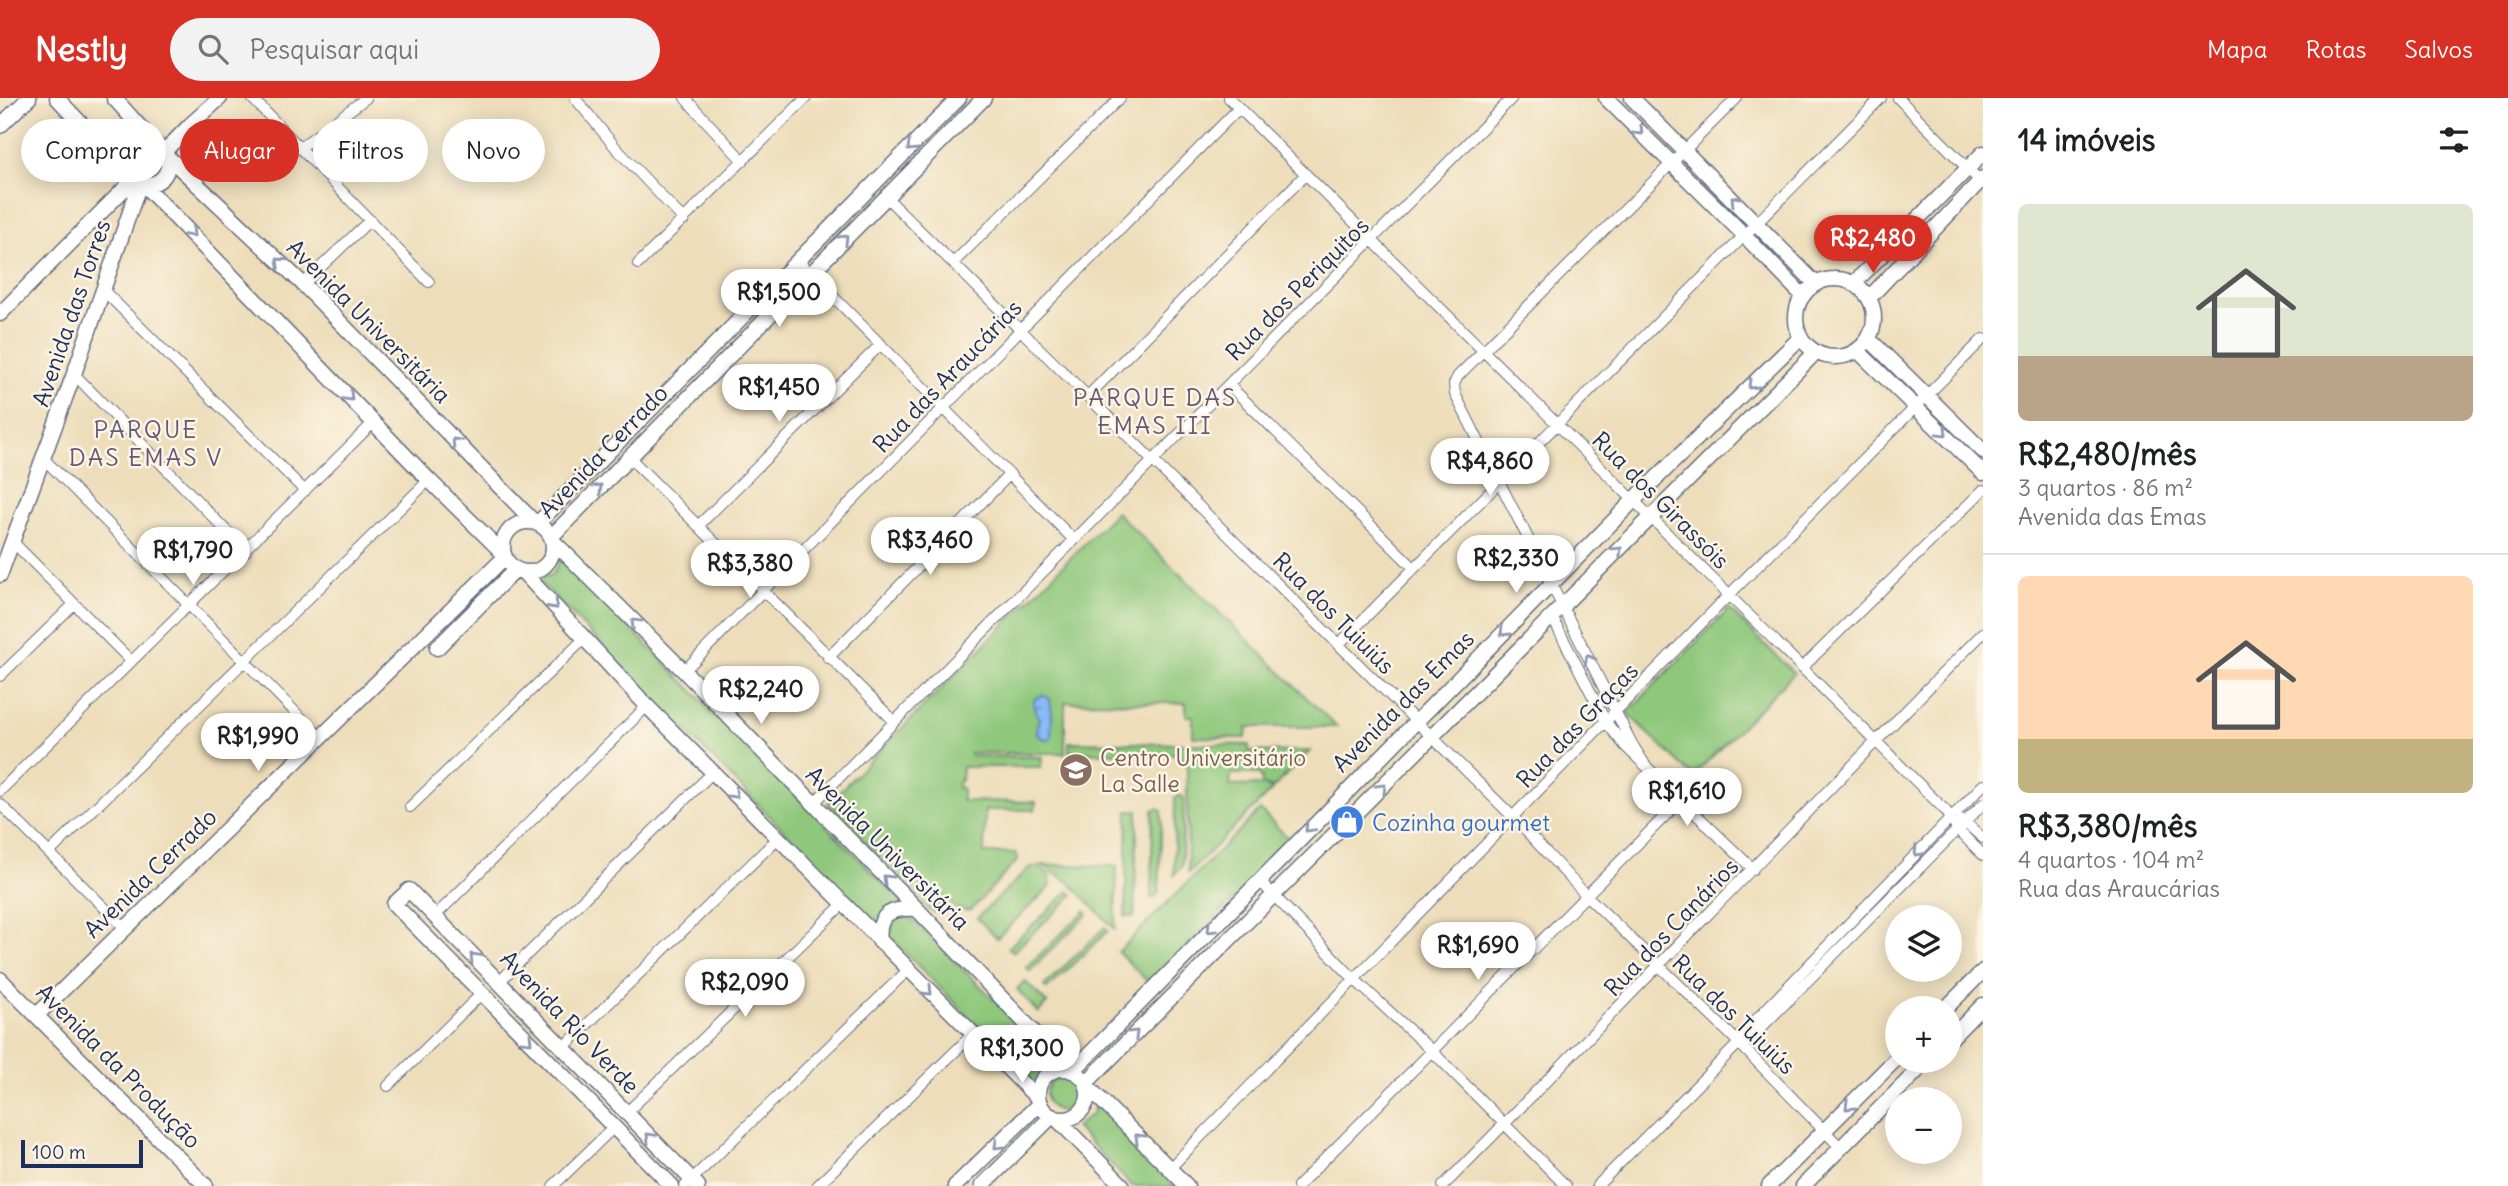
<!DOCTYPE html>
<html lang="pt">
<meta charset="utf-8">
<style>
body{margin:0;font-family:Delius,sans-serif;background:#f2f2f2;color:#202124;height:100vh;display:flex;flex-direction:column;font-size:26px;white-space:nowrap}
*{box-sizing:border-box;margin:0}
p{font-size:23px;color:#757577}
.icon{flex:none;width:38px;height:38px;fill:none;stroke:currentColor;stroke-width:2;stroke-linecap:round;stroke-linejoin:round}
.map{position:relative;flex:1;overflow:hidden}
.drawer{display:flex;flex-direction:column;background:#fff;width:525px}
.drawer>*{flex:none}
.top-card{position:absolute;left:21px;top:21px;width:665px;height:63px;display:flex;gap:14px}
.controls{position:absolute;left:1885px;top:807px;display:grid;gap:14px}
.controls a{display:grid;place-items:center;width:77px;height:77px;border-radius:50%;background:#fff;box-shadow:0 4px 18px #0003;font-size:35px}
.scale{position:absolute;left:21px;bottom:18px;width:122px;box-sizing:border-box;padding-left:7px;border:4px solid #1b2f5e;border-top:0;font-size:19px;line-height:24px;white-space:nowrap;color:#1b2f5e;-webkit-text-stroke:5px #fcf5e5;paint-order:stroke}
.price{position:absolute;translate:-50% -60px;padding:0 16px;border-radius:24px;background:#fff;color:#222;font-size:23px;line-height:46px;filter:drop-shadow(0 2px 4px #0008)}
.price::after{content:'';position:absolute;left:50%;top:42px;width:21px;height:16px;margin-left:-10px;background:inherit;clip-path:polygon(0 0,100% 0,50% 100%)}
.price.selected{background:#d93025;color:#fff}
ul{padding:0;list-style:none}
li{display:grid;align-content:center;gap:14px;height:371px;padding:0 35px}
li+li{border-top:2px solid #e0e0e0}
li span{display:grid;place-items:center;height:217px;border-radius:10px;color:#555}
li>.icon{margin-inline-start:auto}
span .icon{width:126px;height:126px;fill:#fffc;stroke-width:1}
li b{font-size:30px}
h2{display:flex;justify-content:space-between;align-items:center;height:84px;padding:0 35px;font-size:30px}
.tag{padding:0 24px;border-radius:32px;background:#fff;box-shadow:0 4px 18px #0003;font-size:24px;line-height:63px}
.tag.selected{background:#d93025;color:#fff}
header{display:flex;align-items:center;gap:42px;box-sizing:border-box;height:98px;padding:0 35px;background:#d93025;color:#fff}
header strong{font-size:33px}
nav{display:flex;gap:38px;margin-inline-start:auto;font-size:24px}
.search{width:490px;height:63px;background:#f2f2f2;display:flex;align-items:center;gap:18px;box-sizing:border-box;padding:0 24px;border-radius:38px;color:#757577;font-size:26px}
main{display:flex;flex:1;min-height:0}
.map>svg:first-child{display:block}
.green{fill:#8fc87c;stroke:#557c6d;stroke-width:2;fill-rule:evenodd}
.water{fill:url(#water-ripples);stroke:#5275aa;stroke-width:2}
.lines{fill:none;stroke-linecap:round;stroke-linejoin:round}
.street-casing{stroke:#646c7e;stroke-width:12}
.secondary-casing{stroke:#646c7e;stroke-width:17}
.street{stroke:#fff;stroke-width:10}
.secondary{stroke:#fff;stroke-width:14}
.oneway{stroke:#8d97ae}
.labels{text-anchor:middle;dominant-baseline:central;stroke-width:5;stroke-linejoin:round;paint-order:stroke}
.street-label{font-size:23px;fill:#1b2f5e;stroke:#fcf5e5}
.education-label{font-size:23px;fill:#785e54;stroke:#fcf5e5;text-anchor:start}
.shop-label{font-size:23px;fill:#366cbe;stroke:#fcf5e5;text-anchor:start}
.neighbourhood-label{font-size:24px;letter-spacing:2px;fill:#655976;stroke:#fcf5e5}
</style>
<header>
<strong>Nestly</strong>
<div class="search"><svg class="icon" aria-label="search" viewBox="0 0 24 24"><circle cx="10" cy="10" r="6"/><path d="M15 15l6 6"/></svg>Pesquisar aqui</div>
<nav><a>Mapa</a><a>Rotas</a><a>Salvos</a></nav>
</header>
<main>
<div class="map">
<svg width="1983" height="1088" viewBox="0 0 1983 1088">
<defs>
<pattern id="water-ripples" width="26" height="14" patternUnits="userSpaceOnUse" patternTransform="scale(1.75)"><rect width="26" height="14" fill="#89bbf6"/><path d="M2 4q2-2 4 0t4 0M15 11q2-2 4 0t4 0" fill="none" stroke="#6f98ca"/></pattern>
</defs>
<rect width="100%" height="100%" fill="#fcf5e5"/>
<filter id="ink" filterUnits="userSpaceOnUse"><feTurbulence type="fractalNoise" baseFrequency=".0143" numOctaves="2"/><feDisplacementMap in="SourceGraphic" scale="14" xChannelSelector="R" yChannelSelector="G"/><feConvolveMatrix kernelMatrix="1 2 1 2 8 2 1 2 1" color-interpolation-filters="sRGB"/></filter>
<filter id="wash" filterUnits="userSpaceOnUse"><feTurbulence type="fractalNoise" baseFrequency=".00686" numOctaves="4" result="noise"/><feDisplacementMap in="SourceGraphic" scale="28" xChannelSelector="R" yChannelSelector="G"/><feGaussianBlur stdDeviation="1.57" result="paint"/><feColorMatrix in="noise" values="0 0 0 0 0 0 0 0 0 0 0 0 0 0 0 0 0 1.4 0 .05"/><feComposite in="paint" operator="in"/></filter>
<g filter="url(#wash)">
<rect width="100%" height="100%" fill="#edddba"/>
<path class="green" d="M1116,414L1337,629H1247L1246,640L1193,639V618H1186V605L1065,604V655H970L971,658L1042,659L1041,669H962L961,683L958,684V689L962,690V703L1036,704L1035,712H985L984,755H1015L1018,759L1017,763L970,813L956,811L945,799L944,809L936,815L929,812L828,705Z
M561,460L904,806L877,828L536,480L552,477Z
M1729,511L1794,575L1693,678L1627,615Z
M1069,644L1249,647V654L1310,653L1273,690L1265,687L1272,692L1188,775L1187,667L1182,659L1175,656L1069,654ZM1231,676H1260L1263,687L1230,688Z
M1180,697L1184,700L1182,768L1174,777L1175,700Z
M1158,710L1162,713L1159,794L1154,800H1151L1153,712Z
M1260,712L1291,743L1150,886L1118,854Z
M1128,713H1138L1134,819L1125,818Z
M1042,767L1117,768L1115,831L1070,785Z
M1030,769H1039L1050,777L1051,788L997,840L977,820Z
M1069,793L1073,797L1013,854L1008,850Z
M1085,813L1088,816L1030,873L1026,870Z
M910,819L1057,963L1046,969L1034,986L890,839L893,827L899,820Z
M1105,829L1108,833L1047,891L1044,888Z
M1025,883L1047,905L1038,915L1017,891Z
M1046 996a17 17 0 1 1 34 0a17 17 0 1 1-34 0Z
M1096,1004L1178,1088H1132L1075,1029L1092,1016Z"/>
<path class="water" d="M1042,597L1050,601L1052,617L1051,639L1049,642L1038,638L1036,631L1039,620L1033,606L1035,601Z"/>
</g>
<g filter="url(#ink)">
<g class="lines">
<g class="street-casing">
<path id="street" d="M252,0L429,184
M575,0L616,50L684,122
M685,0L743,63
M1229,0L1946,713L1957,731L1983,757
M1898,0L1983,86
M301,49L366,0
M886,99L1513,719L1586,797L1736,942L1841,1050
M798,163L1074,442
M953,165L1120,0
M638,166L806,0
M303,186L370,122
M103,192L305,393
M74,276L246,453
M1229,287L1414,470
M1088,298L1306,76
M628,358L894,623
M43,360L320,639
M698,428L881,246
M12,443L131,563
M1551,517L1606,624L1625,648L1753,771
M1339,546L1881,0
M828,560L1010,376
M1802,570L1983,392
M684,573L1239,10
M0,578L74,506
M1644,665L1632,646L1455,296L1454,286L1458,278L1737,0
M0,693C124,570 250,448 373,325
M0,706L125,830
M813,706L1512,0
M410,709L584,541
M1962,722L1983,740
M49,755L429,382
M1259,782L1354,881L1432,953L1566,1088
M435,818L647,608
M499,884L713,674
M1739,945L1749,942L1983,706
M563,950L778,740
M388,988L482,895
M626,1015L843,806
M1170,1070L1729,497L1983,241
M553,1088L614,1029
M685,1088L908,872
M817,1088L972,937
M1298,1088L1681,702
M1443,1088C1625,905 1801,717 1983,535
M1597,1088L1739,945L1742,936L1983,687"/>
</g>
<g class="secondary-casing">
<path id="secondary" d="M57,0L130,77
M114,0L157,48
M1606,0L1745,138L1803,198
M1632,0L1816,186
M0,28L29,0
M128 66a20 20 0 1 1 40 0a20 20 0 1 1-40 0Z
M164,54L190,27L220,0
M167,58L303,186L535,425
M143,86L429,382L503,455
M1796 220a39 39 0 1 1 78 0a39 39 0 1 1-78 0Z
M1854,185L1983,55
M1869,200L1983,80
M0,216L134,81
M1869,241L1983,353
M1858,253L1983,375
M503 449a25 25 0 1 1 50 0a25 25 0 1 1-50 0Z
M537,426L959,0
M551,439L984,0
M552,442L684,573L917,811L1071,973
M523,474L647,608L1039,1002
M0,477L74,276L140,85
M437,550L516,471
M880,844C876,815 893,809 917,811
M0,881L206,1088
M1946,910L1983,873
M37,917L505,459
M1950,941L1983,907
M1038 996a25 25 0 1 1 50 0a25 25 0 1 1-50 0Z
M1073,973L1634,402L1801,239
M1086,985L1816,254
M1087,988L1187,1088
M1056,1020L1123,1088
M672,1088L394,806L409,792L698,1088
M955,1088L1040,1005
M982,1088L1052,1018
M1769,1088L1897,960
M1803,1088L1928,962"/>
</g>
<use href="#street" class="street"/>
<use href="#secondary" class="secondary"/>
</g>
<defs><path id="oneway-chevron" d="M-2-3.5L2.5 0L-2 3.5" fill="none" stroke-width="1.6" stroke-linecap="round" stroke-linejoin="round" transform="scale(1.75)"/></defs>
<g class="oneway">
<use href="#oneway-chevron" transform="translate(1639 33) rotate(45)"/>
<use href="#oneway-chevron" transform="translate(911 49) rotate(135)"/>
<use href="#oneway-chevron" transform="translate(1735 102) rotate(-135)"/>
<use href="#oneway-chevron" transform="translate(191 135) rotate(46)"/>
<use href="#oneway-chevron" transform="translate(844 141) rotate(-45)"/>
<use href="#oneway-chevron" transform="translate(280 164) rotate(-137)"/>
<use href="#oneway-chevron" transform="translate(1752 287) rotate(136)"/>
<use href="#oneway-chevron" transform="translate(349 299) rotate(46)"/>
<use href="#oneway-chevron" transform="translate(1943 334) rotate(45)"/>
<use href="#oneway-chevron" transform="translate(456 344) rotate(-134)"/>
<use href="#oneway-chevron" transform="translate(598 390) rotate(-46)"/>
<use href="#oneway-chevron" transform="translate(1618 453) rotate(-44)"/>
<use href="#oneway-chevron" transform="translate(554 507) rotate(48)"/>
<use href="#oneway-chevron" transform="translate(635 525) rotate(-135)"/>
<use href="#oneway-chevron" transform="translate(1504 534) rotate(135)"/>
<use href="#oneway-chevron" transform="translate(1589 561) rotate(-118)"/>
<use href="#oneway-chevron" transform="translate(1382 690) rotate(-45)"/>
<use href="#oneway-chevron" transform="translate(734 696) rotate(45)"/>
<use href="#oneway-chevron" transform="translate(1309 730) rotate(134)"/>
<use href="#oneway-chevron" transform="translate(1918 754) rotate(134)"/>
<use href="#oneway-chevron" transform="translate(887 781) rotate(-135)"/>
<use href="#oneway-chevron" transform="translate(1211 831) rotate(134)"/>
<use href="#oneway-chevron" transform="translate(474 859) rotate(-134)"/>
<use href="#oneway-chevron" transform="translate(928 893) rotate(45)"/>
<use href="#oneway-chevron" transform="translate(1134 936) rotate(-44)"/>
<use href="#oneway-chevron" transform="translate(528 942) rotate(45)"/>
<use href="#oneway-chevron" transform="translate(1849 1008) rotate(135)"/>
<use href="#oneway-chevron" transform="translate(650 1039) rotate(-134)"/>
<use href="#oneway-chevron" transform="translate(1139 1040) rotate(-135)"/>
<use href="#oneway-chevron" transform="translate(998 1047) rotate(136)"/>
</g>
</g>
<defs>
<g id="university-disc" transform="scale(1.75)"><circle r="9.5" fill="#8d6e63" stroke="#fcf5e5"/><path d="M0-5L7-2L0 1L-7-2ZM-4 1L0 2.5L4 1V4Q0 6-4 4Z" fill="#fff"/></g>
<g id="shop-disc" transform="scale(1.75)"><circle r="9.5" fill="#3f7fe0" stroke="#fcf5e5"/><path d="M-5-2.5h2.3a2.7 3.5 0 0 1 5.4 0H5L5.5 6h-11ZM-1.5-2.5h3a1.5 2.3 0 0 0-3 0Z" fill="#fff"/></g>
</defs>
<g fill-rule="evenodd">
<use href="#university-disc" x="1076" y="672"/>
<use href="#shop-disc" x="1347" y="724"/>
</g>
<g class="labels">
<g class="street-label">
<text transform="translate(1297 191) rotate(-45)">Rua dos Periquitos</text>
<text transform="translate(71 215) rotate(-71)">Avenida das Torres</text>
<text transform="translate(369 223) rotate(45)">Avenida Universitária</text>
<text transform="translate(947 278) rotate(-46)">Rua das Araucárias</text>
<text transform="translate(603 353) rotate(-46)">Avenida Cerrado</text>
<text transform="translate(1661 402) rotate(45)">Rua dos Girassóis</text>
<text transform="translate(1334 515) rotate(45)">Rua dos Tuiuiús</text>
<text transform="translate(1403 603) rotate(-45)">Avenida das Emas</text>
<text transform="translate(1577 627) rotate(-46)">Rua das Graças</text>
<text transform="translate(888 750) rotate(45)">Avenida Universitária</text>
<text transform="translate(150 775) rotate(-44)">Avenida Cerrado</text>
<text transform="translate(1671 829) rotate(-46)">Rua dos Canários</text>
<text transform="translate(1734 916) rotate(44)">Rua dos Tuiuiús</text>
<text transform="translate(570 924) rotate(46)">Avenida Rio Verde</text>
<text transform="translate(119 968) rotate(45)">Avenida da Produção</text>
</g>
<g class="education-label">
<text x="1100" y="659">Centro Universitário<tspan x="1100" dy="26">La Salle</tspan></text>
</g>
<g class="shop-label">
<text x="1372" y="724">Cozinha gourmet</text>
</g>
<g class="neighbourhood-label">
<text x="1155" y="299">PARQUE DAS<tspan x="1155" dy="28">EMAS III</tspan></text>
<text x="146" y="331">PARQUE<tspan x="146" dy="28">DAS EMAS V</tspan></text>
</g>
</g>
</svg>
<div class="controls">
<a><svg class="icon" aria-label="layers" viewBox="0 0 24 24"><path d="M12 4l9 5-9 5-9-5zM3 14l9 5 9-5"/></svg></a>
<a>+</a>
<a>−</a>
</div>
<div class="scale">100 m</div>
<b class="price selected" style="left:1873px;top:177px">R$2,480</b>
<b class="price" style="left:779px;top:231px">R$1,500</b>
<b class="price" style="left:779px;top:326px">R$1,450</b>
<b class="price" style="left:1490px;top:400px">R$4,860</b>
<b class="price" style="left:930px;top:479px">R$3,460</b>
<b class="price" style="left:193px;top:489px">R$1,790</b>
<b class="price" style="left:1516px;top:497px">R$2,330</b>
<b class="price" style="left:750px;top:502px">R$3,380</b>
<b class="price" style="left:761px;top:628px">R$2,240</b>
<b class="price" style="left:258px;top:675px">R$1,990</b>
<b class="price" style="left:1687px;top:730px">R$1,610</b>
<b class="price" style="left:1478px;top:884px">R$1,690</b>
<b class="price" style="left:745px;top:921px">R$2,090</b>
<b class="price" style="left:1022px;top:987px">R$1,300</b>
<div class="top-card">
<a class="tag">Comprar</a>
<a class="tag selected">Alugar</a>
<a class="tag">Filtros</a>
<a class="tag">Novo</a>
</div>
</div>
<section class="drawer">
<h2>14 imóveis<svg class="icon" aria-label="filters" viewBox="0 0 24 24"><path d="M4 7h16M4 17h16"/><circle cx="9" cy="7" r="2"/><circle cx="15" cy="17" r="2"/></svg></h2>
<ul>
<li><span style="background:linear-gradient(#dfe7d0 70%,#b9a48a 0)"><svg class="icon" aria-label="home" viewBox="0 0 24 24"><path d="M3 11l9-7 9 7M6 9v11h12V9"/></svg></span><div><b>R$2,480/mês</b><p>3 quartos · 86 m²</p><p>Avenida das Emas</p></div></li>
<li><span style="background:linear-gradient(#ffd9b3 75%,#c2b280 0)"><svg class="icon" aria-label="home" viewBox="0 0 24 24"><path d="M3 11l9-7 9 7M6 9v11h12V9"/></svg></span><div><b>R$3,380/mês</b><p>4 quartos · 104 m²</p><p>Rua das Araucárias</p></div></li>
</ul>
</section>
</main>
